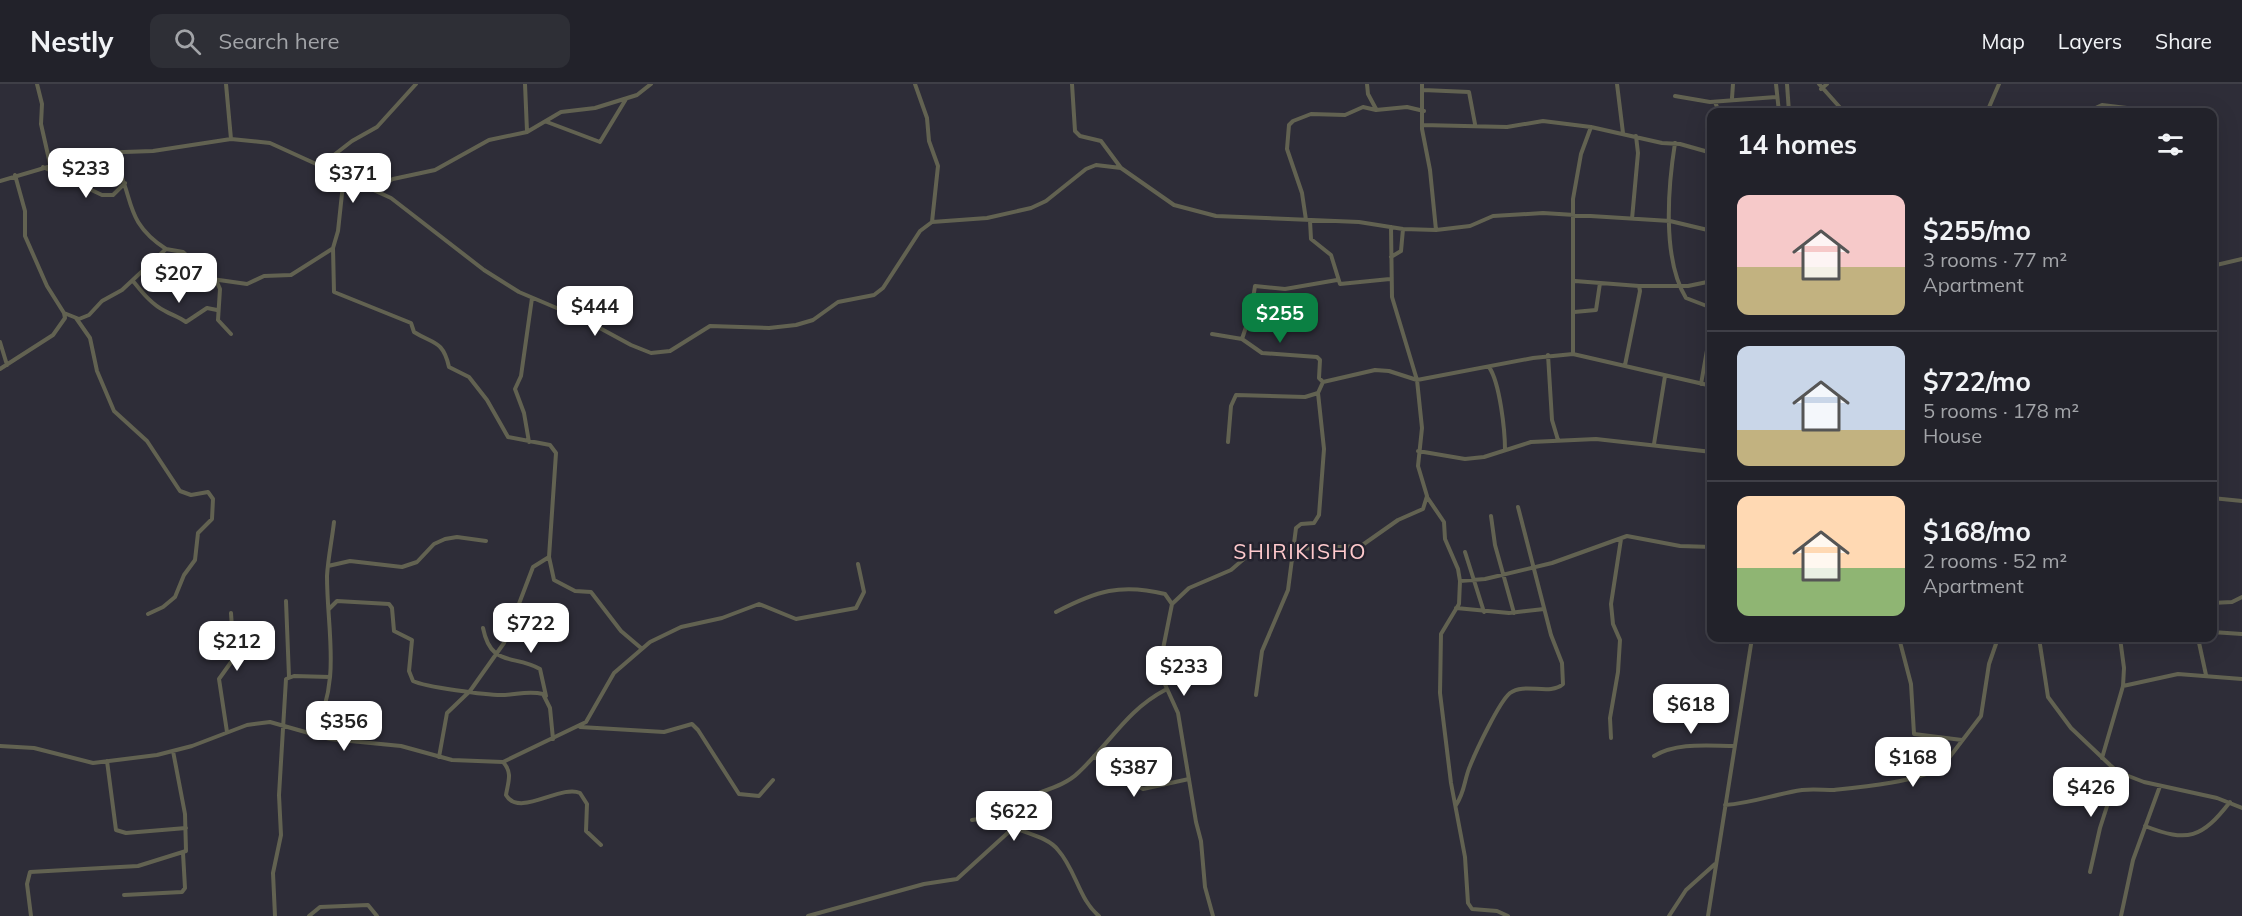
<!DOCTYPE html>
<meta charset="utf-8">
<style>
body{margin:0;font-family:Mulish,sans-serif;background:#2e2f36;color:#f1f3f6;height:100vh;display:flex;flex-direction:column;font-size:22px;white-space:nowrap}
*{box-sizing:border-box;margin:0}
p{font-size:20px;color:#a2a4a8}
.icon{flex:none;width:33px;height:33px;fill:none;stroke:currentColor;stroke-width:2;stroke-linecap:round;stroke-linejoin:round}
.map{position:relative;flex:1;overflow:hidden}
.sheet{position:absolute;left:1707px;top:24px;width:510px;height:534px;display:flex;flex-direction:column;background:#22222a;border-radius:12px;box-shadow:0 6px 24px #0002,0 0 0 2px #3f3f47}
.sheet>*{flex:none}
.price{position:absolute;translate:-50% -51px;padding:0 14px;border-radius:12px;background:#fff;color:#222;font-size:20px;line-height:39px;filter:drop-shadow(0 2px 3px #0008)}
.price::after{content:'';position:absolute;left:50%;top:36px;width:18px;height:14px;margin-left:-9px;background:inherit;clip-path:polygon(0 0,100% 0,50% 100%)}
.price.on{background:#0b8043;color:#fff}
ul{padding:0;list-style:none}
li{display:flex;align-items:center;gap:18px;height:150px;padding:0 30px}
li+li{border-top:2px solid #3f3f47}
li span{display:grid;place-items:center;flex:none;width:168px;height:120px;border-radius:12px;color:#555}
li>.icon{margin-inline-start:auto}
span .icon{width:72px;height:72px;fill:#fffc;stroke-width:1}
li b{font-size:26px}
h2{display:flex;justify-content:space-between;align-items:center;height:72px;padding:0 30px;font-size:26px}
header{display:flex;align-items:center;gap:36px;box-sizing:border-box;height:84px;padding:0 30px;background:#22222a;border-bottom:2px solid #3f3f47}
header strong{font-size:28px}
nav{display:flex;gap:33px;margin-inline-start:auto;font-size:21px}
.search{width:420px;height:54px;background:#2e2f36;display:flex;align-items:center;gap:15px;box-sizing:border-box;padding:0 21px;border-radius:12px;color:#a2a4a8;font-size:22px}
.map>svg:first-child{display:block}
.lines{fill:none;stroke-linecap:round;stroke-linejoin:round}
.minor{stroke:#626251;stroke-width:4}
.labels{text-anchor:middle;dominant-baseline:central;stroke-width:5;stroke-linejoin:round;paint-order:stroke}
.quarter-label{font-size:21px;letter-spacing:1.5px;fill:#ffcacd;stroke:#24232e}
</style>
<header>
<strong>Nestly</strong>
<div class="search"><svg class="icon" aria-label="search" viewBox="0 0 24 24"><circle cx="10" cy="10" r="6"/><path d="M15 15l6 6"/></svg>Search here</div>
<nav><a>Map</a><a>Layers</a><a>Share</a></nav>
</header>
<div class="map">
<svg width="2242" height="832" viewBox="0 0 2242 832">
<rect width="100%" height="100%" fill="#2e2d38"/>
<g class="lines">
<path class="minor" d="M37,0L42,20L41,40L50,80
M226,0L231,55
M525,0L527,47
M915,0L927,34L929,57L938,82L932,138
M1072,0L1075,47L1080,52L1101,57L1121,84
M1367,0L1368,10L1376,25
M1422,0V45L1430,86L1436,146
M1617,0L1623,49
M1776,0L1779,28
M1787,0L1789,28
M1819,0L1844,28
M1821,5L1827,0
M1423,6L1469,8L1475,40
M1675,12L1710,18L1776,13
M1732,14L1733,0
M1715,18L1719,28
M1987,28L1999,0
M2087,28L2102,21L2160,28
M547,38L600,58L626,15
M1422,41L1507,43L1543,37L1591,43L1662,59L1680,60L1712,69
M1675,59C1668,103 1662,175 1686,214L1712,224
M106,69C139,106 117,133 166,165
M321,81L352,57L377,43L416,0
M43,83L102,111H113L125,99
M344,91L338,147L333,164L334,208L411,239L414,248C433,260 443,256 449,283L469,293L487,316L508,353L550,361L556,369L549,473L533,483L504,559L470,607L447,629L439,673
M0,97L95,69L153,67L231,55L270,59L391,114L484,186L519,208L585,236L631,261L651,269L670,267L710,242L769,244L796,241L813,236L838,218L874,211L883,204L920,147L932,138L987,134L1031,124L1046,117L1086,85L1096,81L1121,84L1174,121L1216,132L1359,138L1403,145L1436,146L1470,142L1493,132L1543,129L1670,137L1712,147
M373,105L393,95L435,86L489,56L527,48L561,28L595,24L637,11L651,0
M1632,135L1638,69L1636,52
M1306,136L1302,109L1287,65L1289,41L1293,37L1311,30L1345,31L1363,23L1376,26L1407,23L1424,27
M1310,137L1311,155L1331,171L1340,200L1390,195
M1391,173L1401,167L1403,145
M2212,182L2242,175
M216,196L220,205L218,236L231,250
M133,197C142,208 152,221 165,227C172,231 179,233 186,238L207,224L217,226
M1575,197L1639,202L1640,207L1625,281
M1639,202H1688L1712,197
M1574,228L1596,226L1600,199
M64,229L79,235L89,231L102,217L122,206L166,165L183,168L212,195L247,200L264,192L291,191L332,165
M76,234L90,254L97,287L114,327L147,357L180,407L191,411L208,408L213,415L212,435L198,449L195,476L184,491L175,513L163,523L148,530
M1212,250L1242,255L1262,269L1317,273L1320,276L1319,294L1323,298
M1242,255L1251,228L1255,202L1285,205L1337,196
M0,258L7,281
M1573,270V115L1581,70L1591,43
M1548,271L1552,336L1558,356
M1489,283C1500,299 1505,347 1505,366
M0,285L53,251L65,234L64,229L47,202L25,152V127L15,91
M1701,300L1712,238
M529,358L524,329L515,305L521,292L532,214
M1228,358L1231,322L1236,311L1305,313L1318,309
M1654,360L1665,292
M1418,367L1465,375L1484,373L1531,358L1596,355L1712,368
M1427,413L1444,438L1445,455L1458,485L1460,497L1459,520L1441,550L1440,609L1451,699L1465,773L1468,819L1472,825L1497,827L1508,832
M2212,414L2242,417
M1491,432L1495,461L1514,529
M1465,468L1484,528
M549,473L554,496L575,507L591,508L621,547L641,564
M328,482L350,477L402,483L417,478L434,460L445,455L457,453L486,457
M1460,497L1485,495L1552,479L1627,452L1680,462L1712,463
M286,517L289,593
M2212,519L2232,518L2242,513
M1456,524L1509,529L1544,525
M329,525L337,517L389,520L392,524L394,547L412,556L409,587L413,597C425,603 486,611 501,611C516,611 528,606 543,610L550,624L553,655
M1056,528C1096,507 1121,499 1165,510L1172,520
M483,544C491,584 514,570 540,585L546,612
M2212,548L2242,550
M1899,554L1911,600L1914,650L1962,656
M2039,554L2048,613L2071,644L2110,681L2118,688L2144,698L2217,714L2242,724
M2119,554L2141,557L2169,554
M2198,554L2206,591
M2123,602L2178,590L2242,595
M1256,611L1262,567L1288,506L1296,444L1301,440L1314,439L1319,431L1324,365L1318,309L1323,298L1375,286L1389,287L1417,296L1533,274L1573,270L1712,302
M580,643L664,648L692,640L698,646L739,710L759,712L773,696
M227,648L219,595L234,574L231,529
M313,651C342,596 327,549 327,492C328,474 332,456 334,438
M1611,654L1610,634L1618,588L1620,556L1613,540L1611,520L1621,455
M0,662L34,664L93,679L157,671L192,662L247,641L270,638L330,655L401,662L452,676L503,678L586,638L614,589L650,558L681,543L722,534L759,520L796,535L856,524L864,508L858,480
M1094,672L1106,683L1143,705L1189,695
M1654,672C1678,658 1708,662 1735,662
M2102,674L2123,602L2124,584L2120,554
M107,677L116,746L126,749L186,744
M503,678C513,689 508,698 506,711C519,734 561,700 580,709L587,720L586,747L601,761
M1456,721C1465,708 1464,696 1470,682C1476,667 1499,618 1510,609C1525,598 1550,612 1563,600L1562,579L1551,551L1518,423
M1725,721C1753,719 1775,710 1802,706C1813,705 1823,706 1834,706C1864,703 1916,698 1942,683L1981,632L1989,580L1998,554
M972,736L1011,730
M2145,742C2188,759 2202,754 2230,718
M1013,743C1027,750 1048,753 1058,766C1076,786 1079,816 1099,832
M2090,788L2100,744L2118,688
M124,811L182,808L185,804L183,769
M31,832L27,800L30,788L138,782L186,767L185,730L173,667
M275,832L273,789L281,751L279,711L286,595L294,592L330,593
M309,832L320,823L368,821L377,832
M808,832L924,800L957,795L1012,745L1013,721C1033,707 1061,706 1079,688C1110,659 1127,626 1165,606
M1213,832L1205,803L1201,757L1196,738L1178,629L1163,596L1162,570L1172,520L1189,504L1231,486L1253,467L1361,462L1398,436L1423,425L1427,412L1418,382L1422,344L1417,296L1392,213L1391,143
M1669,832L1686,806L1715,780
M1708,832L1752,554
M2121,832L2133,776L2160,702"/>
</g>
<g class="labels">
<g class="quarter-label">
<text x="1300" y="467">SHIRIKISHO</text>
</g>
</g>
</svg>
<b class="price" style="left:86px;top:115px">$233</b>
<b class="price" style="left:353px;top:120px">$371</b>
<b class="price" style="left:179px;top:220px">$207</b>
<b class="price" style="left:595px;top:253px">$444</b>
<b class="price on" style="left:1280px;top:260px">$255</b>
<b class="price" style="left:531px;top:570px">$722</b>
<b class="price" style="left:237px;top:588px">$212</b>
<b class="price" style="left:1184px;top:613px">$233</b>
<b class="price" style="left:1691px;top:651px">$618</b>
<b class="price" style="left:344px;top:668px">$356</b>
<b class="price" style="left:1913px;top:704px">$168</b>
<b class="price" style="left:1134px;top:714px">$387</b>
<b class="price" style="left:2091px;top:734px">$426</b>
<b class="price" style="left:1014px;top:758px">$622</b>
<section class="sheet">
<h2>14 homes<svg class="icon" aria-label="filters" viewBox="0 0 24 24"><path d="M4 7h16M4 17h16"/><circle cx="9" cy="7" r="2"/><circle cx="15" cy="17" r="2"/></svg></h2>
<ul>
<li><span style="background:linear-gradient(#f6c9c9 60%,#c2b280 0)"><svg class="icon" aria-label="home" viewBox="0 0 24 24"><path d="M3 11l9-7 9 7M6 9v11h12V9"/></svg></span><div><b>$255/mo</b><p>3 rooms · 77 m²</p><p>Apartment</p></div></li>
<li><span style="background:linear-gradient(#c9d6e8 70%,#c2b280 0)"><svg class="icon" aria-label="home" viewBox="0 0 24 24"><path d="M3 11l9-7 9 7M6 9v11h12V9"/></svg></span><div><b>$722/mo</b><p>5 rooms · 178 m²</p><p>House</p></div></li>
<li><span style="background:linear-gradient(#ffd9b3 60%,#8fb573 0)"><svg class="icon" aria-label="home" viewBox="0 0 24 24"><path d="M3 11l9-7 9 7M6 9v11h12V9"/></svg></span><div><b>$168/mo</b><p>2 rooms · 52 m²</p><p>Apartment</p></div></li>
</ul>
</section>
</div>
